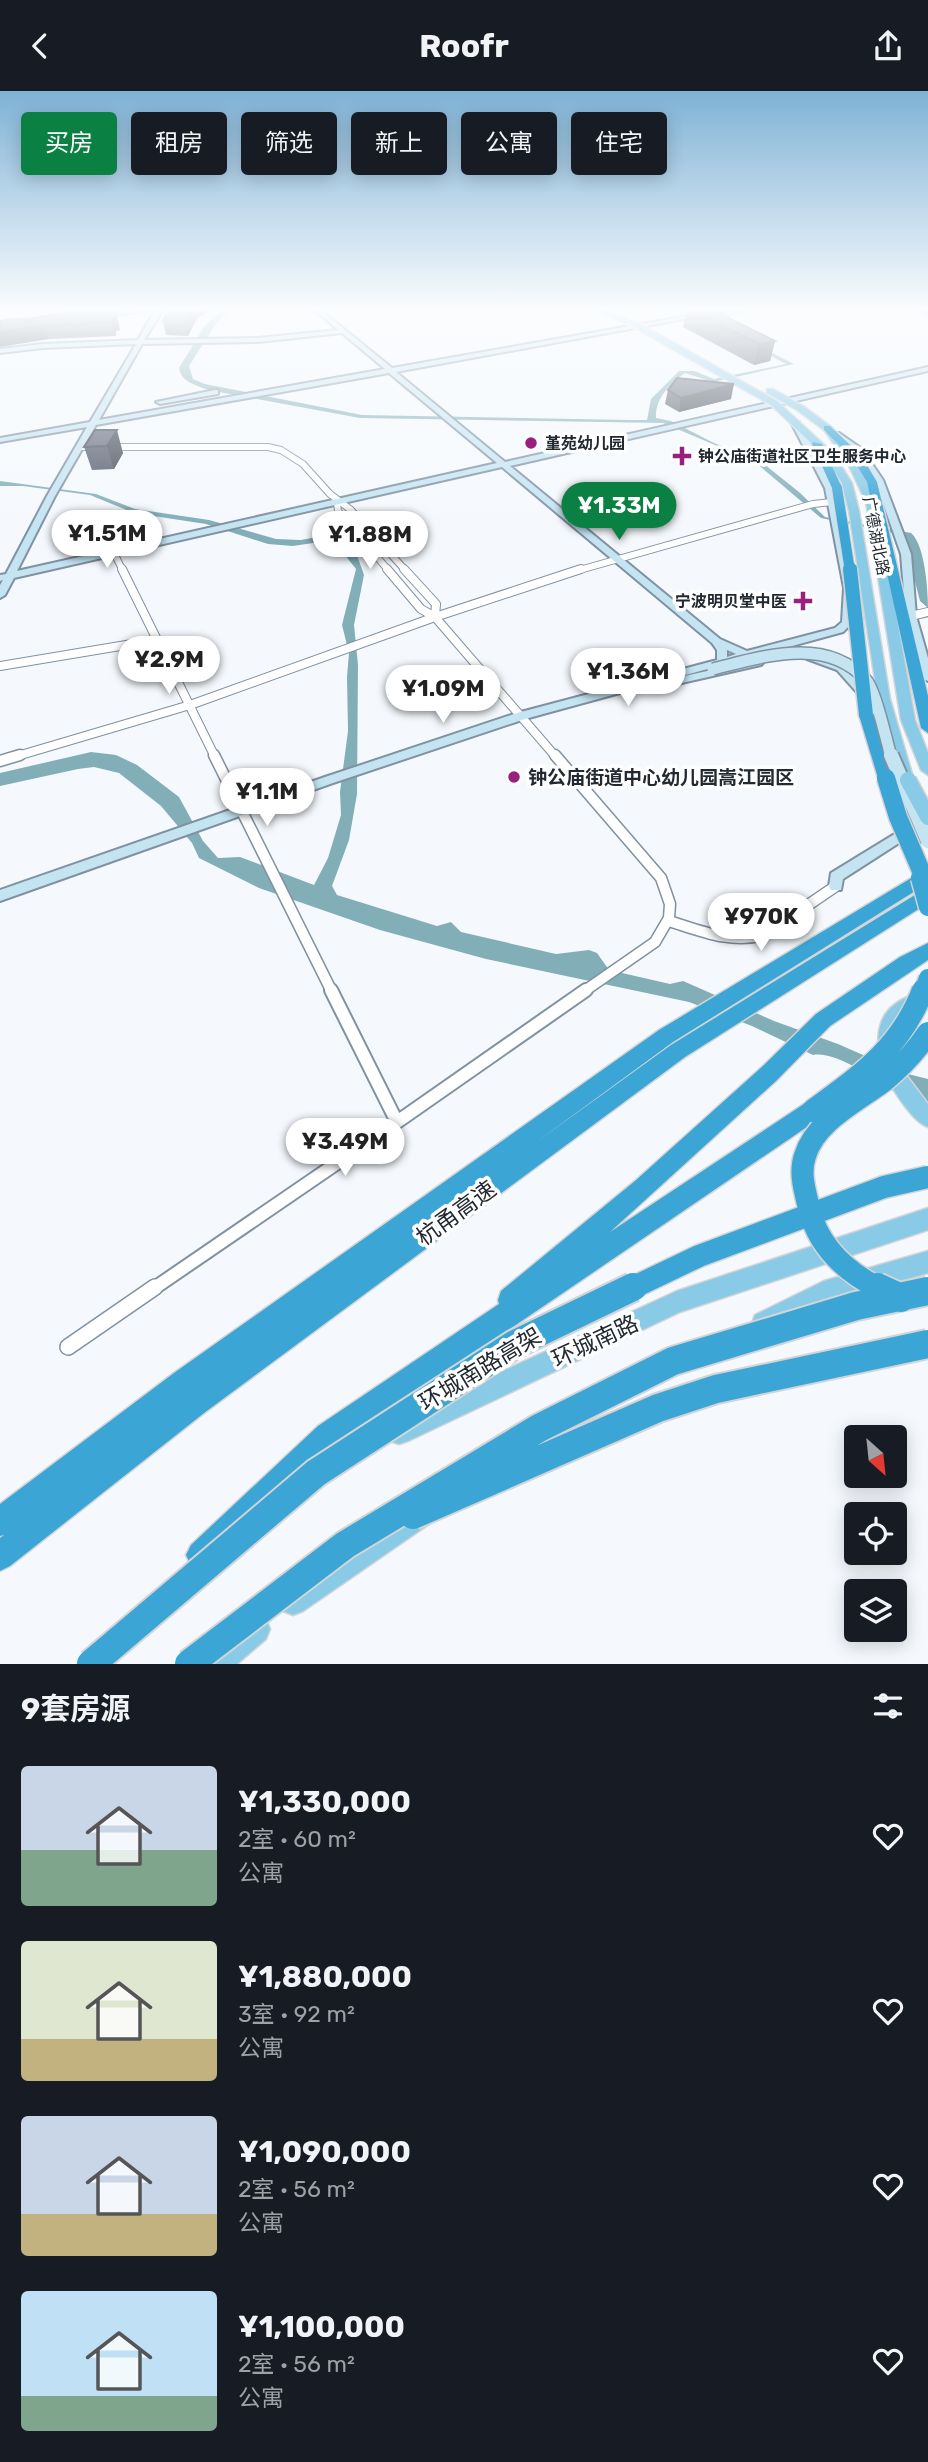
<!DOCTYPE html>
<html lang="zh">
<meta charset="utf-8">
<style>
body{margin:0;font-family:Rubik,"Noto Sans SC",sans-serif;background:#242831;color:#f1f3f6;height:100vh;display:flex;flex-direction:column;font-size:26px;white-space:nowrap}
*{box-sizing:border-box;margin:0}
p{font-size:23px;color:#9ea1a6}
.icon{flex:none;width:38px;height:38px;fill:none;stroke:currentColor;stroke-width:2;stroke-linecap:round;stroke-linejoin:round}
.map{position:relative;height:1573px;overflow:hidden}
.sheet{display:flex;flex-direction:column;background:#171b24;flex:1}
.sheet>*{flex:none}
.hud{position:absolute;left:21px;top:21px;width:887px;height:63px;display:flex;gap:14px}
.needle{width:46px;rotate:153deg}
.buttons{position:absolute;left:844px;top:1334px;display:grid;gap:14px}
.buttons a{display:grid;place-items:center;width:63px;height:63px;border-radius:7px;background:#171b24;box-shadow:0 4px 18px #0003;font-size:35px}
.price{position:absolute;translate:-50% -60px;padding:0 16px;border-radius:24px;background:#fff;color:#222;font-size:23px;line-height:46px;filter:drop-shadow(0 2px 4px #0008)}
.price::after{content:'';position:absolute;left:50%;top:42px;width:21px;height:16px;margin-left:-10px;background:inherit;clip-path:polygon(0 0,100% 0,50% 100%)}
.price.active{background:#0b8043;color:#fff}
ul{padding:0;list-style:none}
li{display:flex;align-items:center;gap:21px;height:175px;padding:0 21px}
li span{display:grid;place-items:center;flex:none;width:196px;height:140px;border-radius:7px;color:#555}
li>.icon{margin-inline-start:auto}
span .icon{width:84px;height:84px;fill:#fffc;stroke-width:1}
li b{font-size:30px}
h2{display:flex;justify-content:space-between;align-items:center;height:84px;padding:0 21px;font-size:30px}
.chip{padding:0 24px;border-radius:7px;background:#171b24;box-shadow:0 4px 18px #0003;font-size:24px;line-height:63px}
.chip.active{background:#0b8043;color:#fff}
header{display:flex;justify-content:space-between;align-items:center;height:91px;padding:0 21px;background:#171b24;font-size:32px;font-weight:700}
.map>svg:first-child{display:block}
.water{fill:#82aeb8}
.lines{fill:none;stroke-linecap:round;stroke-linejoin:round}
.street-far4-casing{stroke:#8091a2;stroke-width:8}
.street-far3-casing{stroke:#8091a2;stroke-width:10}
.street-far2-casing{stroke:#8091a2;stroke-width:13}
.street-far1-casing{stroke:#8091a2;stroke-width:16}
.street-casing{stroke:#8091a2;stroke-width:18}
.secondary-casing{stroke:#8091a2;stroke-width:4}
.primary-casing{stroke:#d3d4d6;stroke-width:3}
.highway-casing{stroke:#d3d4d6;stroke-width:3}
.street-far4{stroke:#fff;stroke-width:6}
.street-far3{stroke:#fff;stroke-width:8}
.street-far2{stroke:#fff;stroke-width:10}
.street-far1{stroke:#fff;stroke-width:12}
.street{stroke:#fff;stroke-width:15}
.secondary{fill:#c4e4f2;fill-rule:evenodd}
.primary{fill:#89cae6;fill-rule:evenodd}
.highway{fill:#3ba6d5;fill-rule:evenodd}
.secondary-bridge-far1-casing{stroke:#8091a2;stroke-width:14;stroke-linecap:butt}
.secondary-bridge-casing{stroke:#8091a2;stroke-width:18;stroke-linecap:butt}
.primary-bridge-casing{stroke:#d3d4d6;stroke-width:19;stroke-linecap:butt}
.highway-bridge-far4-casing{stroke:#d3d4d6;stroke-width:12;stroke-linecap:butt}
.highway-bridge-far3-casing{stroke:#d3d4d6;stroke-width:17;stroke-linecap:butt}
.highway-bridge-far2-casing{stroke:#d3d4d6;stroke-width:21;stroke-linecap:butt}
.highway-bridge-far1-casing{stroke:#d3d4d6;stroke-width:25;stroke-linecap:butt}
.highway-bridge-casing{stroke:#d3d4d6;stroke-width:32;stroke-linecap:butt}
.secondary-bridge-far1{stroke:#c4e4f2;stroke-width:11}
.secondary-bridge{stroke:#c4e4f2;stroke-width:14}
.primary-bridge{stroke:#89cae6;stroke-width:16}
.highway-bridge-far4{stroke:#3ba6d5;stroke-width:10}
.highway-bridge-far3{stroke:#3ba6d5;stroke-width:14}
.highway-bridge-far2{stroke:#3ba6d5;stroke-width:18}
.highway-bridge-far1{stroke:#3ba6d5;stroke-width:22}
.highway-bridge{stroke:#3ba6d5;stroke-width:28}
.wall{fill:#515969}
.shaded-wall{fill:#424855}
.building{fill:#5e677a;stroke:#424855;stroke-width:2}
.poi-dot{fill:#97217c;stroke:#fff;stroke-width:2.5}
.labels{text-anchor:middle;dominant-baseline:central;stroke-width:7;stroke-linejoin:round;paint-order:stroke}
.far-poi-label{font-size:16px;font-weight:bold;fill:#222930;stroke:#fff;text-anchor:start}
.far-street-label{font-size:16px;fill:#222930;stroke:#fff}
.poi-label{font-size:19px;font-weight:bold;fill:#222930;stroke:#fff;text-anchor:start}
.near-street-label{font-size:23px;fill:#222930;stroke:#fff}
</style>
<header><svg class="icon" aria-label="back" viewBox="0 0 24 24"><path d="M15 5l-7 7 7 7"/></svg>Roofr<svg class="icon" aria-label="share" viewBox="0 0 24 24"><path d="M12 15V3M7 8l5-5 5 5M5 13v7h14v-7"/></svg></header>
<div class="map">
<svg width="928" height="1573" viewBox="0 0 928 1573">
<rect width="100%" height="100%" fill="#f5f9fd"/>
<path class="water" d="M225,216H232L217,231L189,275L193,288L205,293L362,324L630,329H647L651,308L679,280H694L714,288L786,273L706,231L712,226L739,221L737,216H744L747,218L745,222L714,228L713,232L794,273L713,291L685,282C670,293 655,307 656,327L671,330L714,352L759,369L799,401L825,426L911,442C925,454 928,499 928,517L920,510L903,444L821,427L755,371L663,332L360,327L208,299C196,294 181,291 179,277L204,236Z
M0,390L96,403L135,418L209,429L276,448L301,449L338,442L358,467L364,484L354,534L358,574L357,703L349,749L332,795L337,804L437,835L451,831L461,841L556,863L589,859L597,862L609,879L670,893L683,890L774,930L838,953L904,982L928,988V1012C918,1009 905,1008 896,1002C876,989 837,960 813,964L752,935L689,911L486,868L380,839L259,797L199,767L192,752L161,715L119,682L94,676L78,678L0,695V682L91,661L116,664L137,674L179,706L203,750L218,767L240,766L314,794L328,767L341,724L340,701L348,640L347,586L349,562L342,534L356,478L333,449L293,455L268,453L206,433L134,422L90,404L23,395H0Z"/>
<g class="lines">
<g class="street-far4-casing">
<path id="street-far4" d="M81,356H268L281,359L303,373L330,403L351,419L406,480
M337,412L338,420L389,480
M114,462L123,480
M576,480L813,413L832,411"/>
</g>
<g class="street-far3-casing">
<path id="street-far3" d="M122,478L215,666
M387,478L421,518L435,526L556,666
M404,478L436,513L435,526
M911,525L928,521
M0,575L156,549
M14,666L190,614L435,526L581,478"/>
</g>
<g class="street-far2-casing">
<path id="street-far2" d="M214,664L332,901
M555,664L661,787L670,813L669,827L655,851L583,901
M0,670L20,664
M669,830C701,840 731,853 764,844L836,795"/>
</g>
<g class="street-far1-casing">
<path id="street-far1" d="M397,1031L586,899
M153,1198L397,1031L331,899"/>
</g>
<g class="street-casing">
<path id="street" d="M68,1256L155,1196"/>
</g>
<g class="secondary-casing">
<path id="secondary" d="M151,216H165L144,249L258,247L338,239L311,216H317L392,277L738,216H749L396,281L505,371L928,276V280L510,375L720,548L747,560L835,537L842,531L844,497L825,397L792,333L799,331L833,397L854,497L852,532L843,541L671,588L757,569L763,572L761,574L664,596L660,595V591L525,628L333,692L0,810V799L325,686L517,622L717,569V559L712,552L502,376L14,487L5,504L0,507V494L3,489L0,490V484L6,483L47,405L87,336L0,351V347L90,331L136,253L43,257L0,262V258L43,253L138,249L155,219L98,226L95,224ZM342,242L385,278L99,329L142,253L258,251ZM389,282L497,372L17,480L55,405L96,334ZM727,559L736,563L727,566Z
M914,216H921L928,219V223Z
M215,299H218V303L160,313L156,311Z
M833,342H839L862,358L883,389L911,463L916,525L928,567V590L922,587L906,525L901,463L875,389L856,362L833,346Z
M811,563L845,575L869,600V606H861L837,579L807,568V564Z
M911,733L916,735L918,738L916,741L843,788L841,799H831L829,795L831,782Z"/>
</g>
<g class="primary-casing">
<path id="primary" d="M588,216H596L641,233L777,310L833,362L852,392L859,420L890,608L912,683L910,686L905,688L898,683L878,608L849,420L842,392L826,366L771,314L635,237Z
M767,298H773L803,315L830,335L859,375L876,411L915,629L928,662V684L921,679L901,629L866,411L849,375L824,339L797,319L767,302Z
M913,904L919,906L922,911L919,916L903,929L897,939L895,953L903,980L928,1013V1036C918,1032 911,1023 904,1014C878,980 859,922 913,904Z
M928,1117V1139L680,1221L408,1350L399,1353L390,1350L387,1341L390,1332L677,1200Z
M928,1160V1182L827,1211L763,1243L755,1240L752,1232L755,1224L824,1190Z
M420,1411L429,1415L433,1424L429,1433L303,1520L293,1524L283,1520L279,1510L283,1500Z
M256,1524L266,1528L270,1538L266,1548L237,1573H202C210,1554 237,1532 256,1524Z"/>
</g>
<g class="highway-casing">
<path id="highway" d="M824,335H830L861,364L877,391L928,605V642L921,637L867,391L853,368L824,339Z
M813,351L822,353L842,397L841,399L832,397L812,353Z
M866,619L873,624L894,687L892,691H880L878,687L859,624Z
M928,777V792L673,951L535,1052L671,954L928,796V812L685,966L204,1322L10,1475L0,1480V1447L4,1444L0,1445V1413L174,1282L659,939Z
M928,852V869L830,935L777,989L610,1141L804,1013L812,1010L820,1013L823,1020L820,1027L338,1355L211,1474L201,1479L191,1474L186,1464L191,1454L318,1335L499,1213L498,1209L501,1200L635,1090L763,975L816,923L900,866Z"/>
</g>
<use href="#street-far4" class="street-far4"/>
<use href="#street-far3" class="street-far3"/>
<use href="#street-far2" class="street-far2"/>
<use href="#street-far1" class="street-far1"/>
<use href="#street" class="street"/>
<use href="#secondary" class="secondary"/>
<use href="#primary" class="primary"/>
<use href="#highway" class="highway"/>
<g class="secondary-bridge-far1-casing">
<path id="secondary-bridge-far1" d="M713,578C762,566 826,544 866,589C875,598 887,651 891,666"/>
</g>
<g class="secondary-bridge-casing">
<path id="secondary-bridge" d="M891,664L928,750"/>
</g>
<g class="primary-bridge-casing">
<path id="primary-bridge" d="M908,689L928,726"/>
</g>
<g class="highway-bridge-far4-casing">
<path id="highway-bridge-far4" d="M837,397L850,480"/>
</g>
<g class="highway-bridge-far3-casing">
<path id="highway-bridge-far3" d="M850,478L866,624"/>
</g>
<g class="highway-bridge-far2-casing">
<path id="highway-bridge-far2" d="M886,687L898,726L928,796
M920,787L928,816
M923,901L928,887"/>
</g>
<g class="highway-bridge-far1-casing">
<path id="highway-bridge-far1" d="M812,1020C861,984 900,958 923,899
M630,1198L699,1165L884,1096L928,1086
M880,1198C846,1181 818,1155 809,1117C805,1100 799,1082 805,1065C815,1030 858,1010 885,989C902,975 916,960 928,942"/>
</g>
<g class="highway-bridge-casing">
<path id="highway-bridge" d="M877,1196L901,1207
M413,1424L658,1317L716,1298L928,1253
M91,1573L316,1382L515,1253L633,1196
M189,1573L345,1454L539,1337L673,1270L856,1215L928,1200"/>
</g>
<use href="#secondary-bridge-far1" class="secondary-bridge-far1"/>
<use href="#secondary-bridge" class="secondary-bridge"/>
<use href="#primary-bridge" class="primary-bridge"/>
<use href="#highway-bridge-far4" class="highway-bridge-far4"/>
<use href="#highway-bridge-far3" class="highway-bridge-far3"/>
<use href="#highway-bridge-far2" class="highway-bridge-far2"/>
<use href="#highway-bridge-far1" class="highway-bridge-far1"/>
<use href="#highway-bridge" class="highway-bridge"/>
</g>
<path class="wall" d="M114,215L120,239L116,240V245L49,248L27,228Z
M171,215H213L202,225H198L188,245L166,244L163,230Z
M687,217L775,250L770,270L754,274L683,236Z
M668,299L731,308L679,321L665,313Z
M95,339L123,362L114,378L92,379L84,356Z"/>
<path class="shaded-wall" d="M193,215H196L198,225L188,245L185,231Z
M200,215H213L202,225Z
M112,225H116L120,239L116,240V245L112,231Z
M44,234L49,248L0,256V241Z
M775,250L770,270L754,274L759,253Z
M734,293L731,308L679,321L681,307Z
M117,339L123,362L114,378L107,355Z"/>
<path class="building" d="M110,215H114L116,225H112V231L44,234L0,241V230L11,228H27Z
M171,215H193L185,231L163,230Z
M694,215H705L775,250L759,253L687,217Z
M677,287L734,293L681,307L668,299Z
M95,339H117L107,355L84,356Z"/>
<linearGradient id="sky" x2="0" y2="1"><stop stop-color="#7fb2d5"/><stop offset="0.5" stop-color="#fafcfe"/><stop offset="1" stop-color="#fafcfe" stop-opacity="0"/></linearGradient>
<rect width="928" height="436" fill="url(#sky)"/>
<g class="poi-dot">
<circle cx="531" cy="352" r="7"/>
<path d="M678.5 354.5h7v7h7v7h-7v7h-7v-7h-7v-7h7z"/>
<path d="M799.5 499.5h7v7h7v7h-7v7h-7v-7h-7v-7h7z"/>
<circle cx="514" cy="686" r="7"/>
</g>
<g class="labels">
<g class="far-poi-label">
<text x="545" y="352">堇苑幼儿园</text>
<text x="698" y="365">钟公庙街道社区卫生服务中心</text>
<text x="787" y="510" text-anchor="end">宁波明贝堂中医</text>
</g>
<g class="far-street-label">
<text transform="translate(876 445) rotate(79)">广德湖北路</text>
</g>
<g class="poi-label">
<text x="528" y="686">钟公庙街道中心幼儿园嵩江园区</text>
</g>
<g class="near-street-label">
<text transform="translate(456 1122) rotate(-36)">杭甬高速</text>
<text transform="translate(595 1250) rotate(-25)">环城南路</text>
<text transform="translate(480 1278) rotate(-31)">环城南路高架</text>
</g>
</g>
</svg>
<div class="buttons">
<a><svg class="needle" viewBox="-14 -14 28 28"><path d="M0-13l5 13h-10z" fill="#e53935"/><path d="M0 13l5-13h-10z" fill="#9ea1a6"/></svg></a>
<a><svg class="icon" aria-label="locate" viewBox="0 0 24 24"><circle cx="12" cy="12" r="6"/><path d="M12 2v4M12 18v4M2 12h4M18 12h4"/></svg></a>
<a><svg class="icon" aria-label="layers" viewBox="0 0 24 24"><path d="M12 4l9 5-9 5-9-5zM3 14l9 5 9-5"/></svg></a>
</div>
<b class="price active" style="left:619px;top:451px">¥1.33M</b>
<b class="price" style="left:107px;top:479px">¥1.51M</b>
<b class="price" style="left:370px;top:480px">¥1.88M</b>
<b class="price" style="left:169px;top:605px">¥2.9M</b>
<b class="price" style="left:628px;top:617px">¥1.36M</b>
<b class="price" style="left:443px;top:634px">¥1.09M</b>
<b class="price" style="left:267px;top:737px">¥1.1M</b>
<b class="price" style="left:761px;top:862px">¥970K</b>
<b class="price" style="left:345px;top:1087px">¥3.49M</b>
<div class="hud">
<a class="chip active">买房</a>
<a class="chip">租房</a>
<a class="chip">筛选</a>
<a class="chip">新上</a>
<a class="chip">公寓</a>
<a class="chip">住宅</a>
</div>
</div>
<section class="sheet">
<h2>9套房源<svg class="icon" aria-label="filters" viewBox="0 0 24 24"><path d="M4 7h16M4 17h16"/><circle cx="9" cy="7" r="2"/><circle cx="15" cy="17" r="2"/></svg></h2>
<ul>
<li><span style="background:linear-gradient(#c9d6e8 60%,#7fa58c 0)"><svg class="icon" aria-label="home" viewBox="0 0 24 24"><path d="M3 11l9-7 9 7M6 9v11h12V9"/></svg></span><div><b>¥1,330,000</b><p>2室 · 60 m²</p><p>公寓</p></div><svg class="icon" aria-label="heart" viewBox="0 0 24 24"><path d="M12 20l-8-8c-3-5 5-10 8-4 3-6 11-1 8 4z"/></svg></li>
<li><span style="background:linear-gradient(#dfe7d0 70%,#c2b280 0)"><svg class="icon" aria-label="home" viewBox="0 0 24 24"><path d="M3 11l9-7 9 7M6 9v11h12V9"/></svg></span><div><b>¥1,880,000</b><p>3室 · 92 m²</p><p>公寓</p></div><svg class="icon" aria-label="heart" viewBox="0 0 24 24"><path d="M12 20l-8-8c-3-5 5-10 8-4 3-6 11-1 8 4z"/></svg></li>
<li><span style="background:linear-gradient(#c9d6e8 70%,#c2b280 0)"><svg class="icon" aria-label="home" viewBox="0 0 24 24"><path d="M3 11l9-7 9 7M6 9v11h12V9"/></svg></span><div><b>¥1,090,000</b><p>2室 · 56 m²</p><p>公寓</p></div><svg class="icon" aria-label="heart" viewBox="0 0 24 24"><path d="M12 20l-8-8c-3-5 5-10 8-4 3-6 11-1 8 4z"/></svg></li>
<li><span style="background:linear-gradient(#bfe0f5 75%,#7fa58c 0)"><svg class="icon" aria-label="home" viewBox="0 0 24 24"><path d="M3 11l9-7 9 7M6 9v11h12V9"/></svg></span><div><b>¥1,100,000</b><p>2室 · 56 m²</p><p>公寓</p></div><svg class="icon" aria-label="heart" viewBox="0 0 24 24"><path d="M12 20l-8-8c-3-5 5-10 8-4 3-6 11-1 8 4z"/></svg></li>
</ul>
</section>
